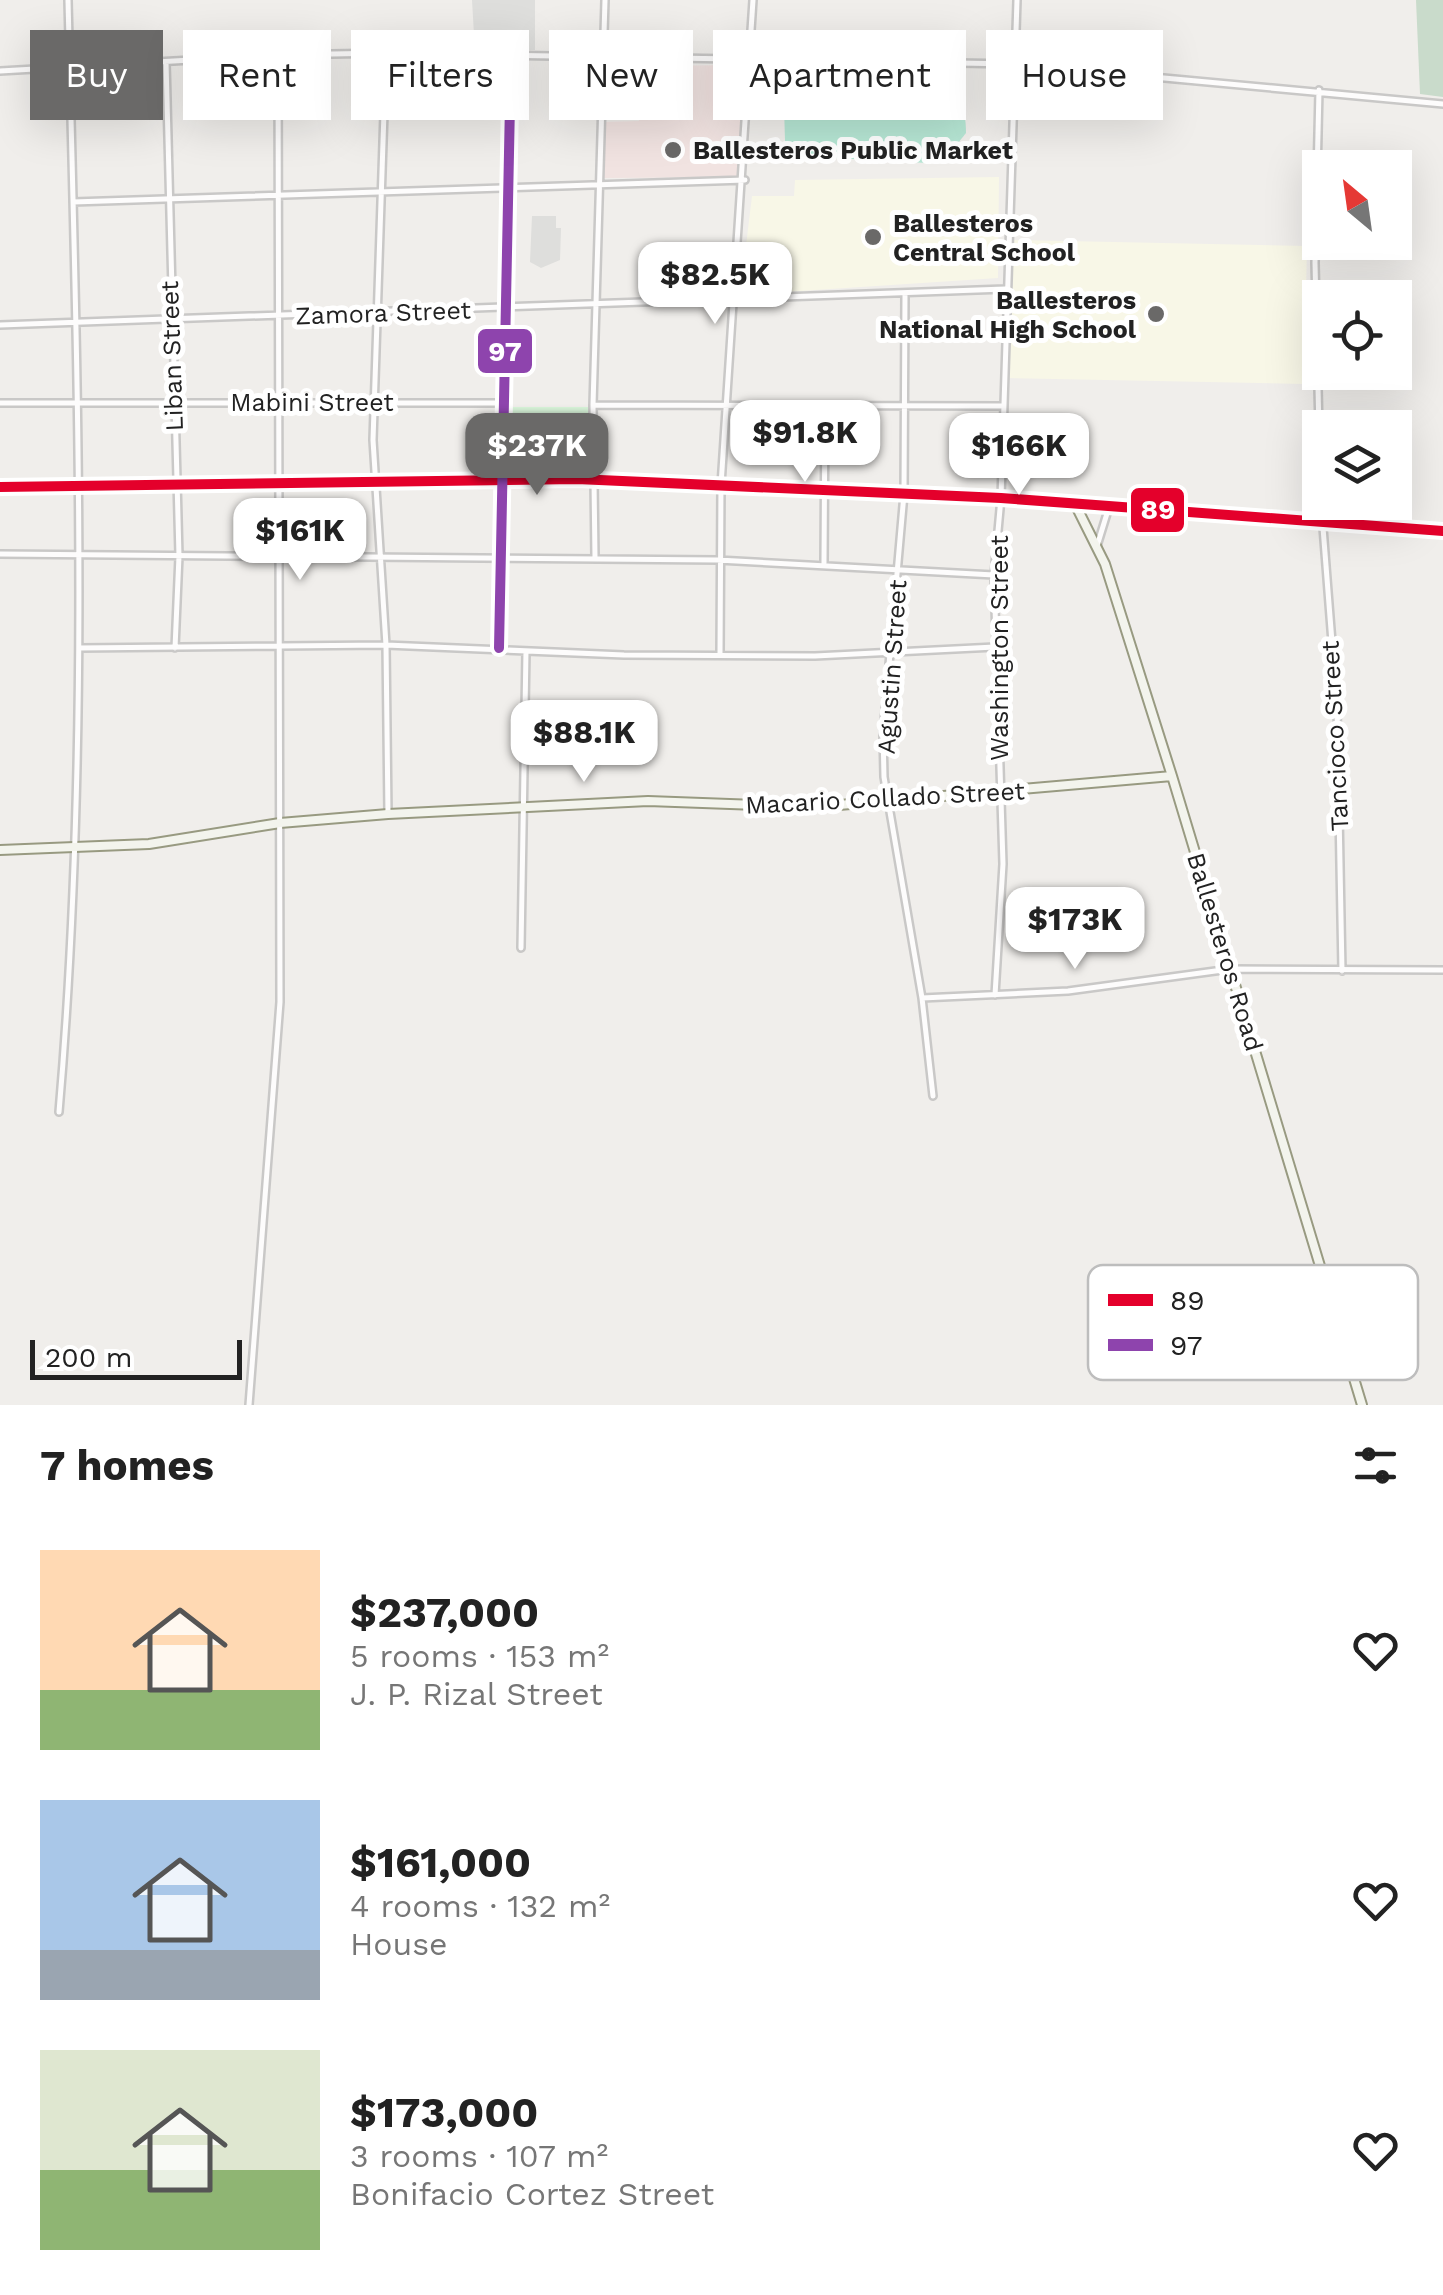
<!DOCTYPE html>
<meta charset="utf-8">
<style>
body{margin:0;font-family:"Work Sans",sans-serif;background:#f6f6f6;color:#222;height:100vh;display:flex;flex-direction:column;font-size:38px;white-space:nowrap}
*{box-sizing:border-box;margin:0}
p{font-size:32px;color:#767676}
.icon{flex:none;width:55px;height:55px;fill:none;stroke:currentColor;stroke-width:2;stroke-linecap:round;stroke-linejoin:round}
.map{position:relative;height:1405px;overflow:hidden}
.side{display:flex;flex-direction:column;background:#fff;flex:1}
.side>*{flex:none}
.guide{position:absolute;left:30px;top:30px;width:1385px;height:90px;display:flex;gap:20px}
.needle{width:65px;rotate:331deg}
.tools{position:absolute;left:1302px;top:150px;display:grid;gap:20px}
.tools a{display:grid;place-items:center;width:110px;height:110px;border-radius:0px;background:#fff;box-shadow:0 10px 40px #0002;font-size:50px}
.scale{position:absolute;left:30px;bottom:25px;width:212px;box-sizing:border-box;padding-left:10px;border:5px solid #222;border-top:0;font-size:28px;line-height:35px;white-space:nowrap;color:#222;-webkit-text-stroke:8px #fff;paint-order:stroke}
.price{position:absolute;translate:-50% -85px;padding:0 22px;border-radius:20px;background:#fff;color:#222;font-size:32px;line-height:65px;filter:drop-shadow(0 2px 5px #0008)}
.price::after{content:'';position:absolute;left:50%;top:60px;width:30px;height:22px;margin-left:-15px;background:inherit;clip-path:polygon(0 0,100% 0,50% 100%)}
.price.on{background:#6a6968;color:#fff}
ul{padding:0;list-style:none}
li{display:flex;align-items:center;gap:30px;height:250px;padding:0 40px}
li span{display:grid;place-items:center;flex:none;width:280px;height:200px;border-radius:0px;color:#555}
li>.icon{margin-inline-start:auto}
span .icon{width:120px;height:120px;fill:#fffc;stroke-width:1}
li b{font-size:42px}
h2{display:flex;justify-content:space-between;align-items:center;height:120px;padding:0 40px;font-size:42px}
.tag{padding:0 35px;border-radius:0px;background:#fff;box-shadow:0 10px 40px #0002;font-size:35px;line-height:90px}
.tag.on{background:#6a6968;color:#fff}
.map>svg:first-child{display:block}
.commercial{fill:#f1e3e1}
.education{fill:#f8f7e7}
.religious{fill:#dededc}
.cemetery{fill:#c9dbcb}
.park{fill:#d9f5da}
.pitch{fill:#b6e6d4}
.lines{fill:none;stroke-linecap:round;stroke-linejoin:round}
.street-casing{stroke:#c9c8c7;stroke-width:10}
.secondary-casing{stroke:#989a81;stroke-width:12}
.street{stroke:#fdfcfc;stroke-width:5}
.secondary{stroke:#f3f4ed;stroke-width:8}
.bus-1-casing{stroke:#fff;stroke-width:18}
.bus-2-casing{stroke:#fff;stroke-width:18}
.bus-1{stroke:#e4002b;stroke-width:10}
.bus-2{stroke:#8e44ad;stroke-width:10}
.poi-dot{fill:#6a6968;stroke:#fff;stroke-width:4}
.labels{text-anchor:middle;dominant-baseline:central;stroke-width:10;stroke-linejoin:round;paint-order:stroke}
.poi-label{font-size:25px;font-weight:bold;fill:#222;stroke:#fff;text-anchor:start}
.street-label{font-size:25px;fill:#222;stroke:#fff}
.key{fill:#fff;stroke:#bdbdbd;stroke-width:2.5}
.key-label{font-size:28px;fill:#222}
.line-badge{stroke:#fff;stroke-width:4}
.badge-label{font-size:28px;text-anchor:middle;font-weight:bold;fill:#fff}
</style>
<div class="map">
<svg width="1443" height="1405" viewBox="0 0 1443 1405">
<rect width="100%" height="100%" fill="#f0eeeb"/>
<path class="commercial" d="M742,65V177L604,178V122L639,121L640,66Z"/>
<path class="education" d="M999,177L998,278L740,295L752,196H794L795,180Z
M1011,240L1307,246L1304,384L1004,378Z"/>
<path class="religious" d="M472,0H535V50L475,51Z
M532,216H556V228H561L560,260L541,268L530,262Z"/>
<path class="cemetery" d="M1416,0H1443V97L1420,94Z"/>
<path class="park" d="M509,407H590L591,471H508Z"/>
<path class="pitch" d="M828,81L935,83C959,91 966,108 966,133L950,153L927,163L798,156L785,141L784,106L811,83Z"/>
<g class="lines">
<g class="street-casing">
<path id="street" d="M386,53L373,440L386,645L388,814
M166,62L179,556L175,648
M0,71L278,55L386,53L1014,64L1443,104
M1319,90L1315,263L1320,471
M73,202L745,180
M905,294L904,494L883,733L884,777L922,998L933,1096
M0,325L1005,289
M0,403H504
M593,405L1002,406
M1321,502L1337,706L1342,971
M1097,546L1109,507
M0,554L718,560L994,575
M595,557L593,405L605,0
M824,563L825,406
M79,648L386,645L624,655L815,656L995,647
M499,648L511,54
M720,655L721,485L753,0
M521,948L526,651
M995,995L1003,864L994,575L1001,498L1017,0
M922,998L1068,991L1230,969L1443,970
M59,1112C91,743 77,370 68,0
M249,1405L280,1002L278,55"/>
</g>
<g class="secondary-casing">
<path id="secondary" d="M0,487L577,479L1001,498L1443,531
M1075,504L1105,564L1172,776L1362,1405
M0,850L149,844L280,823L388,814L648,801L816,807L1172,776"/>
</g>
<use href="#street" class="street"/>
<use href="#secondary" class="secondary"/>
<g class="bus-1-casing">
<path id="bus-1" d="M0,487L577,479L1001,498L1443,531"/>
</g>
<g class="bus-2-casing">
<path id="bus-2" d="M499,648L511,54"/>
</g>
<use href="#bus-1" class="bus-1"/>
<use href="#bus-2" class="bus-2"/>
</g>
<g class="poi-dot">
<circle cx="673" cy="150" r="10"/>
<circle cx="873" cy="237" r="10"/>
<circle cx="1156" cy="314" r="10"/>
</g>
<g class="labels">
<g class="poi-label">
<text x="693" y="150">Ballesteros Public Market</text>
<text x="893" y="223">Ballesteros<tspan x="893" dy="29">Central School</tspan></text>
<text x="1136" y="300" text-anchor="end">Ballesteros<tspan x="1136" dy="29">National High School</tspan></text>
</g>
<g class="street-label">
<text transform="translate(383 313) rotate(-2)">Zamora Street</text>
<text transform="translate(172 356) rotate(-92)">Liban Street</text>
<text x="312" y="402">Mabini Street</text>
<text transform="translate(999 648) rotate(-90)">Washington Street</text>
<text transform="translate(892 667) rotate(-86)">Agustin Street</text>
<text transform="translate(1335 736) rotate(-93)">Tancioco Street</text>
<text transform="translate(885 798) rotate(-3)">Macario Collado Street</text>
<text transform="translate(1225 952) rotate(73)">Ballesteros Road</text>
</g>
</g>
<rect x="1088" y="1265" width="330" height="115" rx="15" class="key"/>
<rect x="1108" y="1294" width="45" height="12" fill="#e4002b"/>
<rect x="1108" y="1339" width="45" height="12" fill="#8e44ad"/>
<g class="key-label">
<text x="1170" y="1310">89</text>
<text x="1170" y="1355">97</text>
</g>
<g class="line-badge">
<rect x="476" y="327" width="58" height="48" rx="10" fill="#8e44ad"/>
<rect x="1129" y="486" width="57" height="48" rx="10" fill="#e4002b"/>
</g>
<g class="badge-label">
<text x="505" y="361">97</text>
<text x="1158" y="519">89</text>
</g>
</svg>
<div class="tools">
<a><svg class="needle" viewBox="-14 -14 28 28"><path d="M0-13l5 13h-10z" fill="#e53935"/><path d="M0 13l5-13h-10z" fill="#767676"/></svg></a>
<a><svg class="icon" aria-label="locate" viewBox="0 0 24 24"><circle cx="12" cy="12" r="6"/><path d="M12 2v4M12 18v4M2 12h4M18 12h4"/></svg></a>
<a><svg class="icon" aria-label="layers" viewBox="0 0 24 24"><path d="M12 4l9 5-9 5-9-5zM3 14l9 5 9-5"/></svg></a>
</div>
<div class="scale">200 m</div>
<b class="price" style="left:715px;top:327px">$82.5K</b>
<b class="price" style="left:805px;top:485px">$91.8K</b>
<b class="price on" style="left:537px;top:498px">$237K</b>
<b class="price" style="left:1019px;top:498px">$166K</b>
<b class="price" style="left:300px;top:583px">$161K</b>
<b class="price" style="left:584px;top:785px">$88.1K</b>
<b class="price" style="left:1075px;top:972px">$173K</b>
<div class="guide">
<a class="tag on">Buy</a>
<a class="tag">Rent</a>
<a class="tag">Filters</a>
<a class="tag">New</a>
<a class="tag">Apartment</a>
<a class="tag">House</a>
</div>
</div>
<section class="side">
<h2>7 homes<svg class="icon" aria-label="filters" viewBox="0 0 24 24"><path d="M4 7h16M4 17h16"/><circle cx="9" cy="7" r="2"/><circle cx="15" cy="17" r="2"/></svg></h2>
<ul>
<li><span style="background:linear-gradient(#ffd9b3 70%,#8fb573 0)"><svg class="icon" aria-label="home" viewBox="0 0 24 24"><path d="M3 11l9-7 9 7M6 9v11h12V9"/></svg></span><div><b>$237,000</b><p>5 rooms · 153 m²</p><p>J. P. Rizal Street</p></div><svg class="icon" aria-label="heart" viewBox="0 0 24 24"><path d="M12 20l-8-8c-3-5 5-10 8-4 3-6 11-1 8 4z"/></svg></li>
<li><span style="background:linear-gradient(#a9c7e8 75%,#9aa5b1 0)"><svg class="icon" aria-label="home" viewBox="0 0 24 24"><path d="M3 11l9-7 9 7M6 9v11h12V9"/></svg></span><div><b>$161,000</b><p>4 rooms · 132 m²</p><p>House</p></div><svg class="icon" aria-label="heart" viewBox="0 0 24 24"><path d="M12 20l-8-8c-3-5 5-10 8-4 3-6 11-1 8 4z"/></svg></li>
<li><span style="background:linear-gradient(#dfe7d0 60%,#8fb573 0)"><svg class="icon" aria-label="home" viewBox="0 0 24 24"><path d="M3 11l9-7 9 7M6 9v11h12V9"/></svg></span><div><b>$173,000</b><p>3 rooms · 107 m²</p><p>Bonifacio Cortez Street</p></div><svg class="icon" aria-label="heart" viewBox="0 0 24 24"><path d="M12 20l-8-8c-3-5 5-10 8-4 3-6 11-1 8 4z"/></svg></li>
</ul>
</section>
